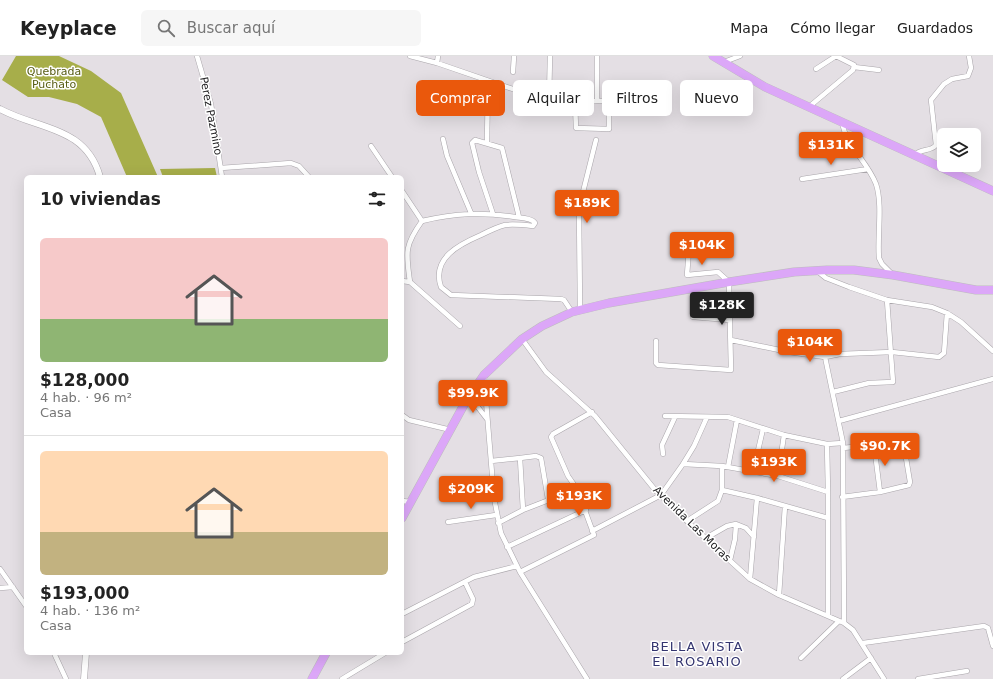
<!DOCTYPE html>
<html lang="es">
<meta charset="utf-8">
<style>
body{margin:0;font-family:"DejaVu Sans",sans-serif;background:#f6f6f6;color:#222;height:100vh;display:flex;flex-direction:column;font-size:15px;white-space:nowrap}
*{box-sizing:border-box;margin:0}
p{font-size:13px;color:#767676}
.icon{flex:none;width:22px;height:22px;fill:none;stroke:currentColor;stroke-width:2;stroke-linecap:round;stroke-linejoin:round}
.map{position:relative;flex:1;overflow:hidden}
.drawer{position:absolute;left:24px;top:119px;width:380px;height:480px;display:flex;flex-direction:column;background:#fff;border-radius:6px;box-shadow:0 4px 16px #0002}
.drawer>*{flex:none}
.top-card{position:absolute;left:416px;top:24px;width:380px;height:36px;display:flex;gap:8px}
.tools{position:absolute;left:937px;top:72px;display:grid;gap:8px}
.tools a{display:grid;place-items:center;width:44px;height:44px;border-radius:6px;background:#fff;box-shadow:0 4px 16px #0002;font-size:20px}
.price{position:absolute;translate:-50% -34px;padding:0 9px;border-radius:4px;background:#ea580c;color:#fff;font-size:13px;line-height:26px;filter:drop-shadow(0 1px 2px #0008)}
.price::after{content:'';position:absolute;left:50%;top:24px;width:12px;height:9px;margin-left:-6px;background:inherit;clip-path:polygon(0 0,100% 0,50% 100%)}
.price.current{background:#222;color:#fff}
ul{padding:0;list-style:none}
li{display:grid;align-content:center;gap:8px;height:212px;padding:0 16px}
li+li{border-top:1px solid #e0e0e0}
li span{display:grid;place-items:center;height:124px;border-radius:6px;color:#555}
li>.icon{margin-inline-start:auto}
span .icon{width:72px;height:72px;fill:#fffc;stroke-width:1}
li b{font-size:17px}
h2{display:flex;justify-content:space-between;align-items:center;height:48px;padding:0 16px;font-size:17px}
.chip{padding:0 14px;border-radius:6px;background:#fff;box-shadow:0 4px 16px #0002;font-size:14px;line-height:36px}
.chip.current{background:#ea580c;color:#fff}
header{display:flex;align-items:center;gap:24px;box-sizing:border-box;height:56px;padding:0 20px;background:#fff;border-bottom:1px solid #e0e0e0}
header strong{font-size:19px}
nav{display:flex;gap:22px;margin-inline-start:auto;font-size:14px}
.search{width:280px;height:36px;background:#f6f6f6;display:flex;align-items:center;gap:10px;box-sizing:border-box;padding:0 14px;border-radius:6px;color:#767676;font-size:15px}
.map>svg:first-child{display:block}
.forest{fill:#a7ae4a}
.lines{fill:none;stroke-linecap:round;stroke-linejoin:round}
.street-casing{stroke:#a9a5aa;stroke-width:5.5}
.secondary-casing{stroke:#a9a5aa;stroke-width:7}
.highway-casing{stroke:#bdbdbd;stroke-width:9}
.street{stroke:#fff;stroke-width:4.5}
.secondary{stroke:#fff;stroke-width:6}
.highway{stroke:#dca7f8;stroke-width:8}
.labels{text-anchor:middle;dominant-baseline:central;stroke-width:3;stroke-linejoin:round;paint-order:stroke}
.park-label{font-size:11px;fill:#585d14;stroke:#fff}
.street-label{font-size:11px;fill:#232224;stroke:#fff}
.quarter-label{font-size:13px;letter-spacing:1px;fill:#343570;stroke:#fff}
</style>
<header>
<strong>Keyplace</strong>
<div class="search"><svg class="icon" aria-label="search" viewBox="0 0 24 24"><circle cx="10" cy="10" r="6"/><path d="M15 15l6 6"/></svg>Buscar aquí</div>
<nav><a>Mapa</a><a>Cómo llegar</a><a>Guardados</a></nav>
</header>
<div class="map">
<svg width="993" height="623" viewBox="0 0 993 623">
<rect width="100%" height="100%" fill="#e4dfe4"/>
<path class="forest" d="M16,0H59L91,15L121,37L158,121H127L101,61L77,48L49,41H28L2,24Z
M215,112L217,121H163L160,113Z"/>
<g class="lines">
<g class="street-casing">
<path id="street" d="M197,0L211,48L222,121
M410,0L437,7L536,41C547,45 568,41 575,47
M724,6L740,0
M437,7L438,0
M854,11L879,14
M513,16L514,0
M549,44L550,0
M597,45H609V73L576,72L575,47Z
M597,45V0
M810,50L853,14L854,9L836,0L816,13
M842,67C847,91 867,105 876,128C883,149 877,180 879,202L882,208L892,218
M443,83L447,100L471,157
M487,87L488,25
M371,90L392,121
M915,99C921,92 931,96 936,89L931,44L944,28L952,23L968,20L971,12L969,0
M221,112L291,107L299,110L309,121
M802,123L868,113
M402,135L422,165
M493,158L479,116L472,87L475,84L502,92L519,161
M816,214L826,222L849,231L887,244L932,251L947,257L961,266L993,295
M402,225L410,226C406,197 404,190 422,165C455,157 482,156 515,161C521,162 532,162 535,167L533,170C524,169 513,168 505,169C497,171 489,175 481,179C460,188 431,202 441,231L451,239L561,243L564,244L572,256
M410,226L460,270
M580,253L579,152L596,84
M693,261L730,264
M522,283L546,316L595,360L656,435L691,469L750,523L779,539L844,567L853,574L884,623
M731,284L789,296L825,301L840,298L892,296L939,301L944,297L947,257
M656,285V307L658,309L731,314L729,226L718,216L687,219L690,181
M825,301L843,387L844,567
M484,320L494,442L501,477L520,516L587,623
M833,336L869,327L893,326L887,244
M466,345L477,350L487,363
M402,359L409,364L451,374
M665,360L728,361L784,379L827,388L843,387
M839,365L993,323
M827,388L828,436V559
M874,389L880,436
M663,398L662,389L675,361
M520,402L536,400L541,402L548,443
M491,405L520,402L523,454L498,467
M683,408L694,390L707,361
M722,410L778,420L828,436
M728,411L737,364
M753,416L763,373
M778,420L784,379
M842,441L880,436L909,429L910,426L904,390L901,386L843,392
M402,445L411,446
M523,454L577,433L568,420L551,381L553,378L592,356
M687,465L718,445L722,434L757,442
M448,466L496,459
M736,468L746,472L754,481
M592,475L661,439L683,408L722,410V434
M706,482L727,470L736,468L735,483L730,504
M507,491L586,454
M0,513L26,550
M520,516L594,479L577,433
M750,523L757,442L828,462
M0,532L13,531
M779,539L785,450
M402,558L474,521L517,510
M402,586L472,548L473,543L465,526
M863,587L984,570L988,572L993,590
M54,597L66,623
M801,602L839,565
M342,623L385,597
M843,623L871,602
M918,623L967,615"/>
</g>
<g class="secondary-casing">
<path id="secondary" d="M0,53C39,74 86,70 100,121
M84,623L86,597"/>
</g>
<g class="highway-casing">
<path id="highway" d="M713,0L765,31L993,135
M402,462L466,345L484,319L522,283L542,270L572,256L609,247L729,226L794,216L827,214H854L893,219L976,234H993
M312,623L326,597"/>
</g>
<use href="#street" class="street"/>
<use href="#secondary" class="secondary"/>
<use href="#highway" class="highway"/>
</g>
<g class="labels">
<g class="park-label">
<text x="54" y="15">Quebrada<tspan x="54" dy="13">Puchato</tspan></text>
</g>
<g class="street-label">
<text transform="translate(211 60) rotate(79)">Perez Pazmino</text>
<text transform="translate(692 468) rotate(44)">Avenida Las Moras</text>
</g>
<g class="quarter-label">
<text x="697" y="590">BELLA VISTA<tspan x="697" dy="15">EL ROSARIO</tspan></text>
</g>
</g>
</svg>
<div class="tools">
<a><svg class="icon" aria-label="layers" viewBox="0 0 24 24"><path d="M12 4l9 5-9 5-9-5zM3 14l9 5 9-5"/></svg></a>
</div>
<b class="price" style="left:831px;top:110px">$131K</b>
<b class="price" style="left:587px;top:168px">$189K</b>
<b class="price" style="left:702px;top:210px">$104K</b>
<b class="price current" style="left:722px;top:270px">$128K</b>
<b class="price" style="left:810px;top:307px">$104K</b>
<b class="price" style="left:473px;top:358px">$99.9K</b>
<b class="price" style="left:885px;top:411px">$90.7K</b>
<b class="price" style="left:774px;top:427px">$193K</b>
<b class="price" style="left:471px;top:454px">$209K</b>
<b class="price" style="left:579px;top:461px">$193K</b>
<div class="top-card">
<a class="chip current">Comprar</a>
<a class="chip">Alquilar</a>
<a class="chip">Filtros</a>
<a class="chip">Nuevo</a>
</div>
<section class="drawer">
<h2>10 viviendas<svg class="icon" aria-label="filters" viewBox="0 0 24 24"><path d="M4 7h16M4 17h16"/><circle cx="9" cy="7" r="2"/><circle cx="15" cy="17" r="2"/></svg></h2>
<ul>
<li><span style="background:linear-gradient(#f6c9c9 65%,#8fb573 0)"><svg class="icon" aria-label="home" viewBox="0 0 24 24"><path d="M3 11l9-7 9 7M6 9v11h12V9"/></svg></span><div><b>$128,000</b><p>4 hab. · 96 m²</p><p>Casa</p></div></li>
<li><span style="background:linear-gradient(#ffd9b3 65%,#c2b280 0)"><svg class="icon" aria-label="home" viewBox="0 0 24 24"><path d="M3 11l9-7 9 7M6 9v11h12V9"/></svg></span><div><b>$193,000</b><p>4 hab. · 136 m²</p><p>Casa</p></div></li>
</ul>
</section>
</div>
